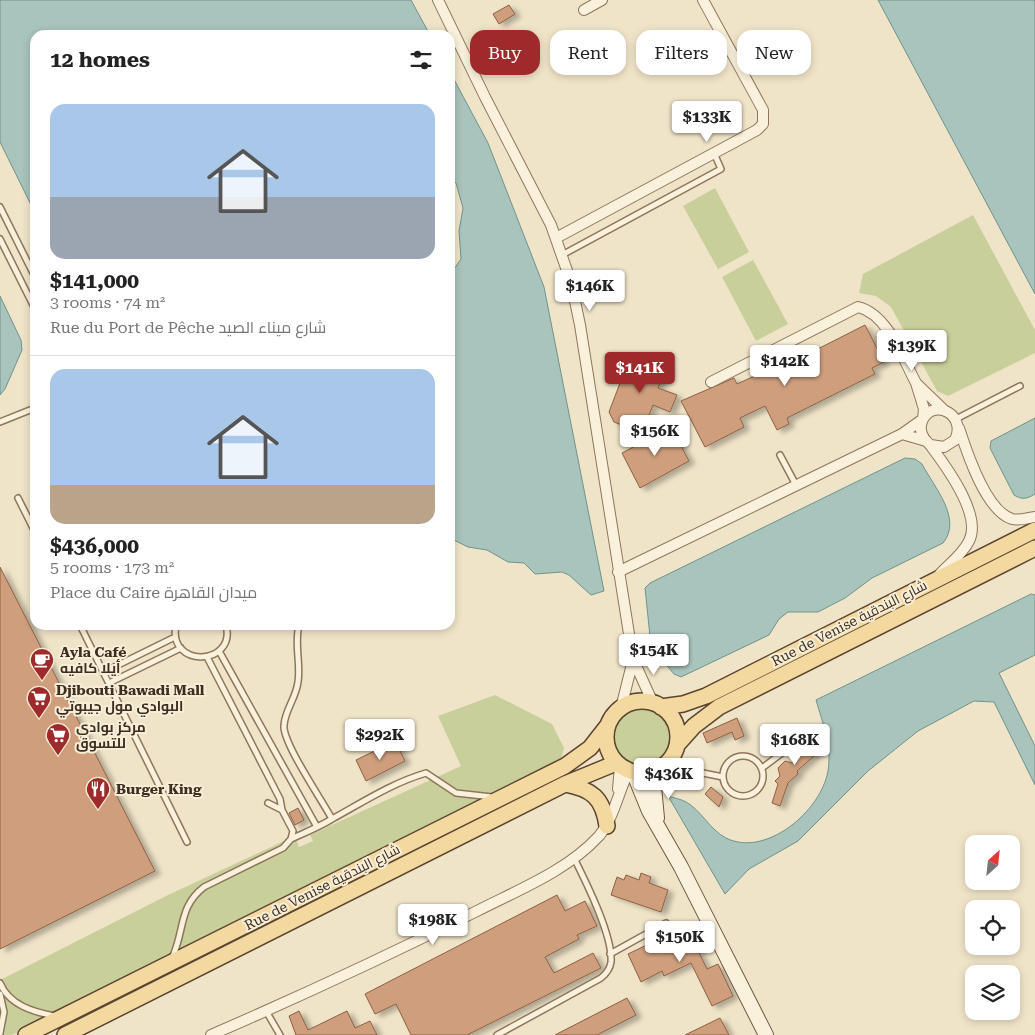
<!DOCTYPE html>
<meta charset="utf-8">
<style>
body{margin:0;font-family:"Roboto Serif",Cairo,serif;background:#f6f6f6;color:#222;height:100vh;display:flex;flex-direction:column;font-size:19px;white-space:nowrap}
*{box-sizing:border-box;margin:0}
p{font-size:16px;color:#767676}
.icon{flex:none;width:28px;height:28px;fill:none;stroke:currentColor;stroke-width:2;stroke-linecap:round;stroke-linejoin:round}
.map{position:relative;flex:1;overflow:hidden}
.sheet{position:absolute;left:30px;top:30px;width:425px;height:600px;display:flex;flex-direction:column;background:#fff;border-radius:15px;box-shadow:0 2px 8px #0003}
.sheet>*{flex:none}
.hud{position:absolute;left:470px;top:30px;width:475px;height:45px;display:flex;gap:10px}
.needle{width:32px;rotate:27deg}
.fabs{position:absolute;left:965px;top:835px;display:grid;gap:10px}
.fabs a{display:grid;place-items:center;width:55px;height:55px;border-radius:10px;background:#fff;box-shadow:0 2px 8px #0003;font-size:25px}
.price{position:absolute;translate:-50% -42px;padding:0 11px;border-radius:5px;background:#fff;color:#222;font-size:16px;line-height:32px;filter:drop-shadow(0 1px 2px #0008)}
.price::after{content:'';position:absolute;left:50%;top:30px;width:15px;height:11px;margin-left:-8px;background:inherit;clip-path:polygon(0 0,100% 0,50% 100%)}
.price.active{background:#9e2a2b;color:#fff}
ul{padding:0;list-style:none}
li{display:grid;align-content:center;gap:10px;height:265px;padding:0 20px}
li+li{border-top:1px solid #e0e0e0}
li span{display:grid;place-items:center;height:155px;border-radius:15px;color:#555}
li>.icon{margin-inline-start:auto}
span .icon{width:90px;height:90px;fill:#fffc;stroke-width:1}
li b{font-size:21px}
h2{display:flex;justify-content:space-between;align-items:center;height:60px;padding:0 20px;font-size:21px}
.chip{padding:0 18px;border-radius:15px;background:#fff;box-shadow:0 2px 8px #0003;font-size:18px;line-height:45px}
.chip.active{background:#9e2a2b;color:#fff}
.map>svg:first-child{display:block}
.green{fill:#c9cf9b}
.water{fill:#a9c4bc;stroke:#6f938a}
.building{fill:#cf9f7d;stroke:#8d5f41;filter:url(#shadow)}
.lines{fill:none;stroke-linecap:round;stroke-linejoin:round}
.lane-casing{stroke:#8d765c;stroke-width:8}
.street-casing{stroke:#8d765c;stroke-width:12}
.secondary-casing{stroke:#6f573f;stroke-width:16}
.primary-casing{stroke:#5b4430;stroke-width:18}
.lane{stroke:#faf1dc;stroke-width:5}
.street{stroke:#faf1dc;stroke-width:10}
.secondary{stroke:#faf1dc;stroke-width:14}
.primary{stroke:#f3d9a0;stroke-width:15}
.labels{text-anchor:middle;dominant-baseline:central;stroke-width:4;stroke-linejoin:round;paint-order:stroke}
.street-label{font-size:14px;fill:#3d2e20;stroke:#f7eed8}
.poi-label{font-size:14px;font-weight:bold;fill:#3d2e20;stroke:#f7eed8;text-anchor:start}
</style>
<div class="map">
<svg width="1035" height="1035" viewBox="0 0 1035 1035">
<defs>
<filter id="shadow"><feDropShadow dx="5.5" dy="3" stdDeviation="2.5" flood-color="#0004"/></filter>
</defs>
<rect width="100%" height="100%" fill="#f0e4c8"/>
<path class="green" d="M715,188L749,252L718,269L683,206Z
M973,215L1035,330V353L948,396L937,391L891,307L876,296L859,293L863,274Z
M753,260L788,324L756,341L722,277Z
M495,695L552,724L564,748L560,763L12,1035H0V980L168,895L295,836L299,847L313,841L310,835L461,766L438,716Z
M614 737a28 28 0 1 1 56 0a28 28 0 1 1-56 0Z"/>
<path class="water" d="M0,0H411L430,35H35V213L0,142Z
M878,0H1035V294Z
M450,72L488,143L544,287L604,591L591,595L569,575L562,572L535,574L524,563L508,562L487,550L468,547L454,540L450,533V275L461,259L459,231L463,208L456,183L450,177Z
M0,296L21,340L22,350L5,389L0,395Z
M1035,418V494C1027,499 1022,500 1014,495L990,448L991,441Z
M905,458L915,459L922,464C934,487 963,519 943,543L872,578L845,598L818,612H788L779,619L769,635L681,677L674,674L654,650L651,646L645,588L650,583Z
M1031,594L1035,595V655L999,673L1035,746V785L994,702L974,701L918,731L868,771L798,841L749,869L725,894L668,796C674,798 681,799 686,802C701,810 710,830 726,838C766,858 821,811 828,771C832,747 823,724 816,700Z"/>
<path class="building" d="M509,5L515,14L499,24L493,14Z
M865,325L884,362L872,368L875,374L787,418L789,424L777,430L765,406L740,418L744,427L705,447L681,401L734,378L737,384L803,354L804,356Z
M631,354L666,367L658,388L677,395L670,412L653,405L642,433L614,422L609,412Z
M671,427L689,461L640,488L622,453Z
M0,567L155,871L0,949Z
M737,718L744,736L735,740L732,732L707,743L703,733Z
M810,730L817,738L815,755L797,771L798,774L788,783L780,806L772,803L778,784L775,781L780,776L778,768L785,761L792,763L803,751L798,741Z
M395,741L405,761L366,781L356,760Z
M711,787L723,797L719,807L705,794Z
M298,808L304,820L295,825L289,813Z
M641,873L651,877L649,883L668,890L661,912L611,895L617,877L624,880L626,875L639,880Z
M557,895L565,911L585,901L597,926L577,935L579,939L545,957L554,973L593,953L601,968L467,1035H411L396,1004L375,1014L365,994Z
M686,926L707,969L718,964L733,996L712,1006L691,963L664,976L662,971L641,982L628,954Z
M627,998L636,1015L597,1035H555Z
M299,1011L308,1030L347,1011L355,1028L370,1021L377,1035H296L289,1016Z
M720,1018L729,1035H685Z"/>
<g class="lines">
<g class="lane-casing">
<path id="lane" d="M0,207L35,277
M0,239L35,309
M562,255L721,169L714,153
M956,419L1020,386
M0,422L35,408
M780,455L796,485
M18,498L35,532
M80,625L187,842
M176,625C167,669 237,666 226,625
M299,625C294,645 301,663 298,682C296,698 285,710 284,725C282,742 322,800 332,819
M219,651L317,827
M104,672L175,637
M109,683L181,648
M723 776a20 20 0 1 1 40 0a20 20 0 1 1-40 0Z
M669,761L698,772L723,777
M762,768L790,747
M268,803L282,810
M291,839C304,833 319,827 332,819C363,802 392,783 426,773L456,793L492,797
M610,954L666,923
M172,958C185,931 178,907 204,887L283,848L291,839L293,831L282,810L280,799L207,657
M0,983C9,1005 33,1012 55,1016
M0,994L4,1012L0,1033
M266,1011L280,1035
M497,1035L601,978C606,974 610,969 611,962C613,936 586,882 574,858"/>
</g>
<g class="street-casing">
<path id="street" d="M438,0L485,97L551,225L571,282L580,325L633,659L653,703
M584,10L602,0
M556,238L757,130L763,124V110L703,0
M711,382L858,307C888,314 903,359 916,383
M959,428C967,453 986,511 1012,519C1020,521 1027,518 1035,517
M926,441L902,434L923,419L924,409L916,383L944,410
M931,445L944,447L955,440C967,415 935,398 923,419C921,423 920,429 922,434C924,441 930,443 933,449C948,469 982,516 969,541C963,554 948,565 939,575
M618,572L902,434
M621,708L633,660
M618,789L620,766
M211,1035C301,996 389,955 477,911C518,890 567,871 599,836C614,818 618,792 629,771"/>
</g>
<g class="secondary-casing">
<path id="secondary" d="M633,772L649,811L681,867L766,1035
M657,818L654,787L662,768"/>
</g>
<g class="primary-casing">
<path id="primary" d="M606 737a36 36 0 1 1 72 0a36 36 0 1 1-72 0Z
M661,707L683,704L706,696L1035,530
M677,745L694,726L719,707L1035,548
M565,784C592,789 603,798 607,826
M26,1035L565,766L590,748L608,725
M65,1035L565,784L616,763"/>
</g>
<use href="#lane" class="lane"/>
<use href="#street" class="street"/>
<use href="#secondary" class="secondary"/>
<use href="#primary" class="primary"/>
</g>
<defs>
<g id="cafe-pin" transform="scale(1.25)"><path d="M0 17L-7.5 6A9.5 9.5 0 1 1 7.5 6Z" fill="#9e2a2b" stroke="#f7eed8"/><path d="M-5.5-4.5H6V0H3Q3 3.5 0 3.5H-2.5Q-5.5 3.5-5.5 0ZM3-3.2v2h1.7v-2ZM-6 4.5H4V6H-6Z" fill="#fff"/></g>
<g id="supermarket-pin" transform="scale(1.25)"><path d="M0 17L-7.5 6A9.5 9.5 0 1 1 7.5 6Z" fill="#9e2a2b" stroke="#f7eed8"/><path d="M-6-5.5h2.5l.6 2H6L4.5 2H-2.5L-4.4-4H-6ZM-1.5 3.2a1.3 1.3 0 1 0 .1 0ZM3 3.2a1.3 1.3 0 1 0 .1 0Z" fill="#fff"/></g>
<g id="restaurant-pin" transform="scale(1.25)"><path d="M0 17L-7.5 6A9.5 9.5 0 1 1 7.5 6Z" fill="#9e2a2b" stroke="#f7eed8"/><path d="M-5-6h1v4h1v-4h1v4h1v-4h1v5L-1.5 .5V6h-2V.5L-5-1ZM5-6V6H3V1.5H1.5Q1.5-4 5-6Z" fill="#fff"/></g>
</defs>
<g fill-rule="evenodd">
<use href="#cafe-pin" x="42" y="660"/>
<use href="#supermarket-pin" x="39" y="698"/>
<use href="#supermarket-pin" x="58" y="735"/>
<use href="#restaurant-pin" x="98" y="789"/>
</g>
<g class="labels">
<g class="street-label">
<text transform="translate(849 623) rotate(-27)">Rue de Venise شارع البندقية</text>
<text transform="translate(322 887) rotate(-27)">Rue de Venise شارع البندقية</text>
</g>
<g class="poi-label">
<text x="60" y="652">Ayla Café<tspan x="60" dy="16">أيلا كافيه</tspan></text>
<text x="56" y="690">Djibouti Bawadi Mall<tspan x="56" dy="16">البوادي مول جيبوتي</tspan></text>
<text x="76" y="727">مركز بوادي<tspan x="76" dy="16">للتسوق</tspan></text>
<text x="116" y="789">Burger King</text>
</g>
</g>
</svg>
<div class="fabs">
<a><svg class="needle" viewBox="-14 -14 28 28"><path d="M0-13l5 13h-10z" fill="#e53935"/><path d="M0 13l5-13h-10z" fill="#767676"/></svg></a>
<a><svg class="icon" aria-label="locate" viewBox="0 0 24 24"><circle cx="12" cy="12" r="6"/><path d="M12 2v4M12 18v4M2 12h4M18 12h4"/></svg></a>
<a><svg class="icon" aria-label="layers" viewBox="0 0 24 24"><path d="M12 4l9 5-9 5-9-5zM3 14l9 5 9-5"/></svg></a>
</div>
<b class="price" style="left:707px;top:143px">$133K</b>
<b class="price" style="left:590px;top:312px">$146K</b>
<b class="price" style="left:912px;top:372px">$139K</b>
<b class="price" style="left:785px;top:387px">$142K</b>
<b class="price active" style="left:640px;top:394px">$141K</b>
<b class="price" style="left:655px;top:457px">$156K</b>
<b class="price" style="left:654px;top:676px">$154K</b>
<b class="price" style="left:380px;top:761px">$292K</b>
<b class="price" style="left:795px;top:766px">$168K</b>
<b class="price" style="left:669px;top:800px">$436K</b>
<b class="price" style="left:433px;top:946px">$198K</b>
<b class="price" style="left:680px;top:963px">$150K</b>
<div class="hud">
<a class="chip active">Buy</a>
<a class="chip">Rent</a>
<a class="chip">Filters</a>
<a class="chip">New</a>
</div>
<section class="sheet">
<h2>12 homes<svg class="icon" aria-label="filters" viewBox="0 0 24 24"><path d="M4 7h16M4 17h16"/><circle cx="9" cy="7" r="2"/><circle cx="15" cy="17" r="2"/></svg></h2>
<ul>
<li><span style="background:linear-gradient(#a9c7e8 60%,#9aa5b1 0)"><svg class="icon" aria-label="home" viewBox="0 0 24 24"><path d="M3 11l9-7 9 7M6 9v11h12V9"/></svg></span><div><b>$141,000</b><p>3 rooms · 74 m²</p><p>Rue du Port de Pêche شارع ميناء الصيد</p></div></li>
<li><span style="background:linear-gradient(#a9c7e8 75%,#b9a48a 0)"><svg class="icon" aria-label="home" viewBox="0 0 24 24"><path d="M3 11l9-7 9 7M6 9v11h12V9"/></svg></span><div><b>$436,000</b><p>5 rooms · 173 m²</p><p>Place du Caire ميدان القاهرة</p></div></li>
</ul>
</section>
</div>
